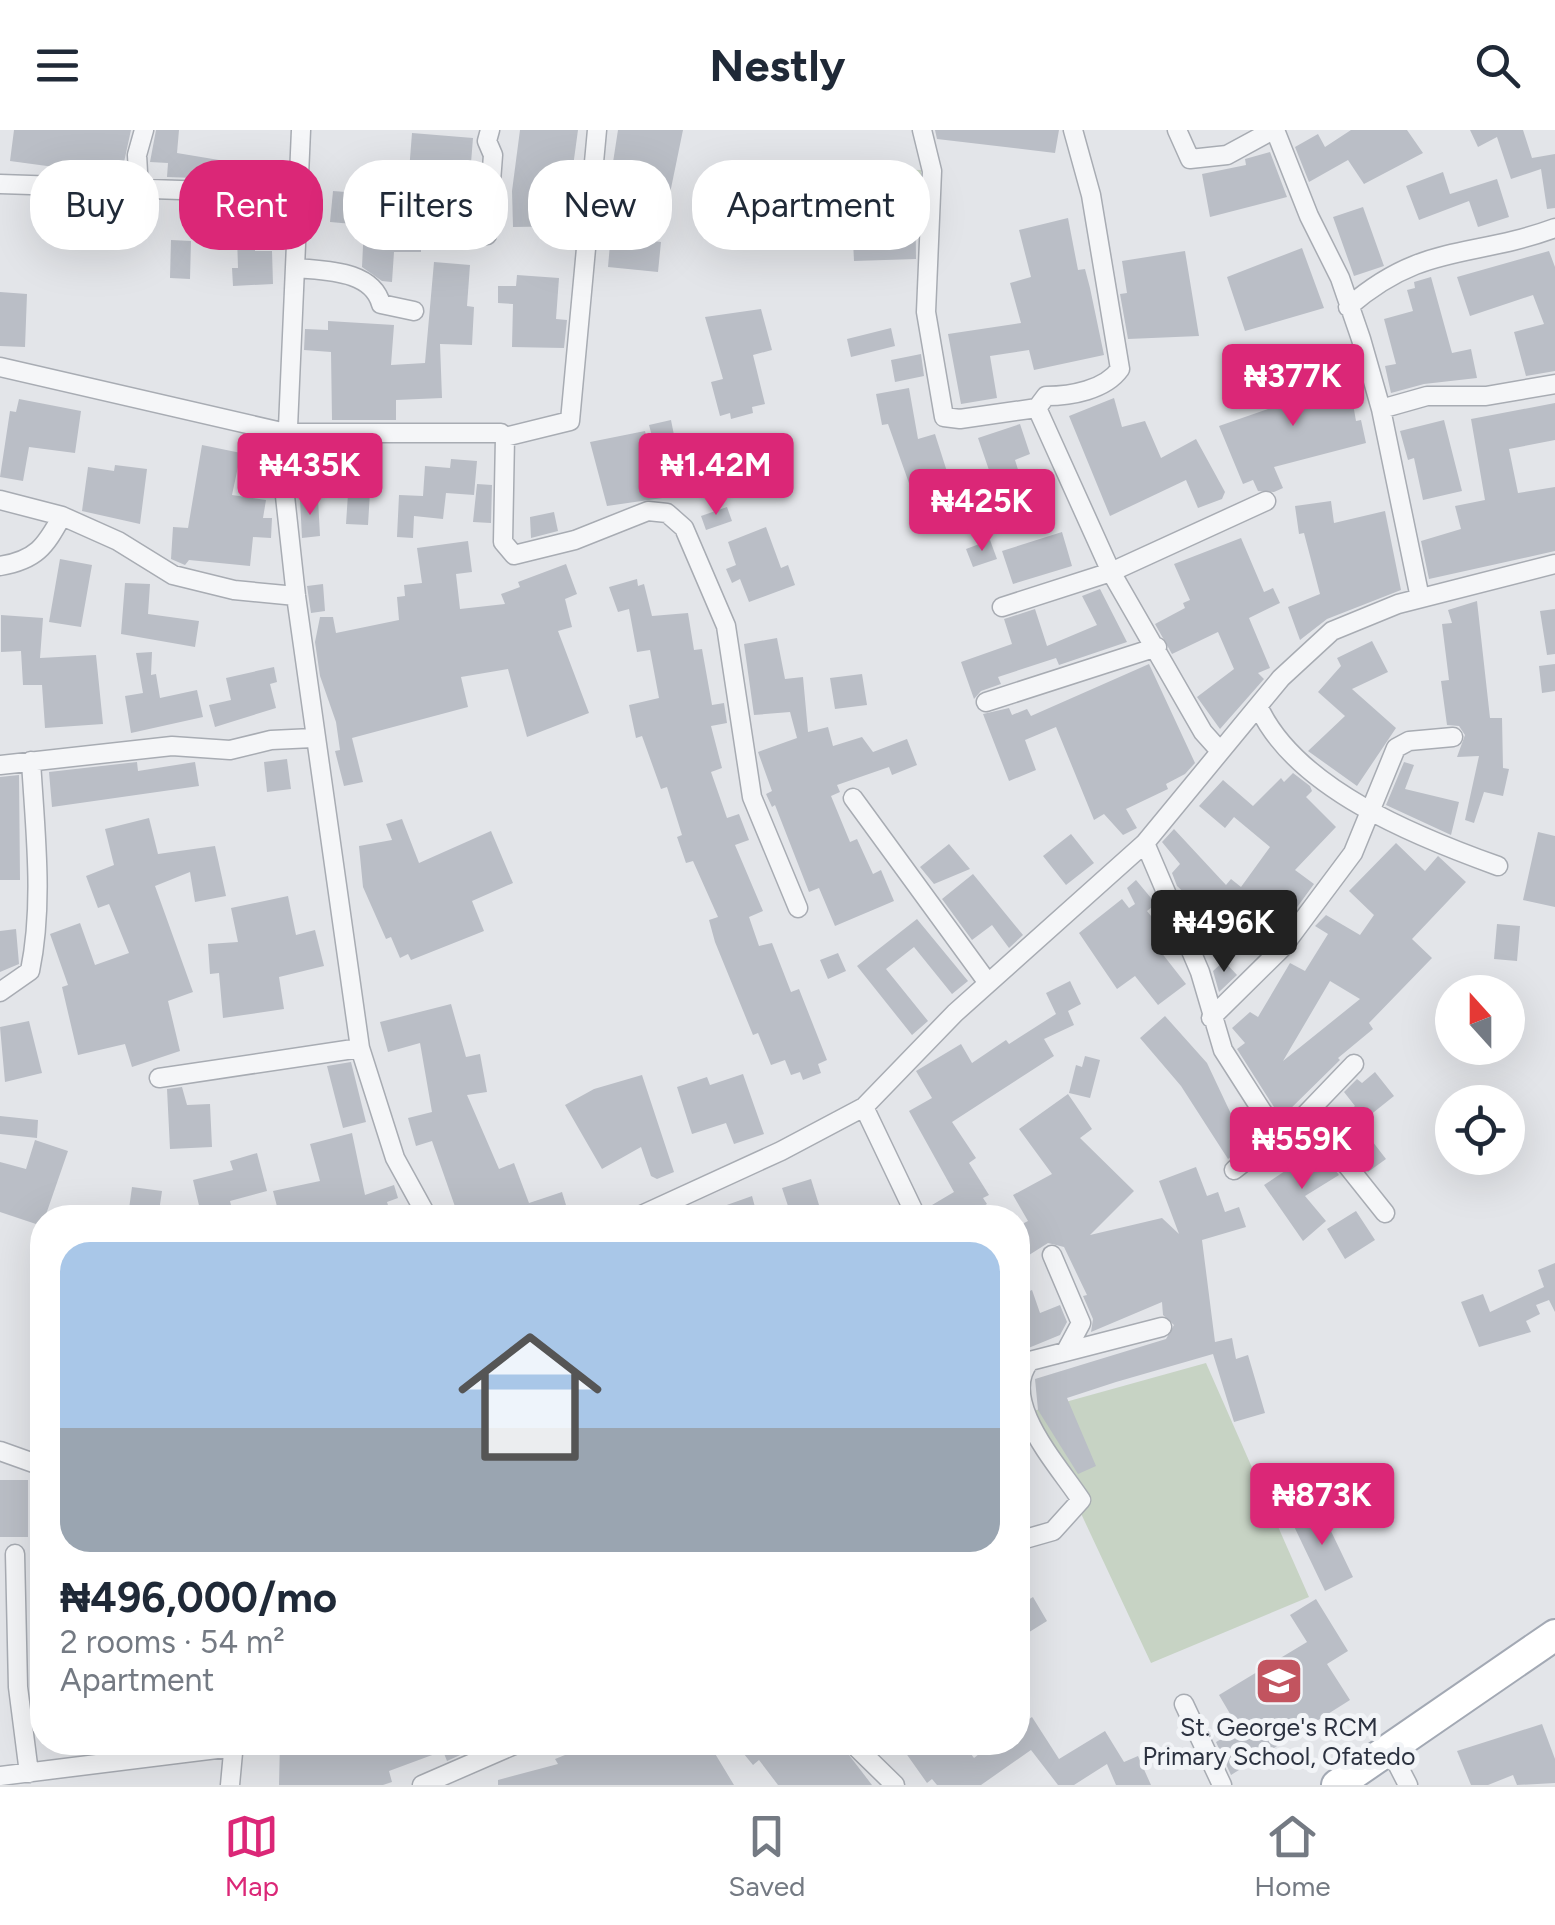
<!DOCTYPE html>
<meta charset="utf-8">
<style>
body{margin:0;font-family:Figtree,sans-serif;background:#f2f2f3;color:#1f2937;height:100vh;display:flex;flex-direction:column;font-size:38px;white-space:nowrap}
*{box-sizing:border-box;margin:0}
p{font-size:32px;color:#747a83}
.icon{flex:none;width:55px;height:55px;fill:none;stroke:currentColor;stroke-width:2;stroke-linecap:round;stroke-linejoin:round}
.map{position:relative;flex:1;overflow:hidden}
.panel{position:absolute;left:30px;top:1075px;width:1000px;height:550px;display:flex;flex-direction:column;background:#fff;border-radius:40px;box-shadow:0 10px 40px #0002}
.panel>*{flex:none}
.hud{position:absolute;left:30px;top:30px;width:1000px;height:90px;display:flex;gap:20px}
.needle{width:65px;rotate:339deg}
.fabs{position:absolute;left:1435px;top:845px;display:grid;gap:20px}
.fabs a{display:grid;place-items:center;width:90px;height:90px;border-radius:50%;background:#fff;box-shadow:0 10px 40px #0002;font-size:50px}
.price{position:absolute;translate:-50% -85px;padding:0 22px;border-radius:10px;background:#db2777;color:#fff;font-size:32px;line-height:65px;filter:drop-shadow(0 2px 5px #0008)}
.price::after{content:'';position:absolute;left:50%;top:60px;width:30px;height:22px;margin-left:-15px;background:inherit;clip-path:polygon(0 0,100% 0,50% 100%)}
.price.current{background:#222;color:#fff}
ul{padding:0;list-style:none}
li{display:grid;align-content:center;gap:20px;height:530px;padding:0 30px}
li span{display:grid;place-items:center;height:310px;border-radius:30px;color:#555}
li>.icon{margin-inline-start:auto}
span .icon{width:180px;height:180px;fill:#fffc;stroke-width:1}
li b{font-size:42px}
.pill{padding:0 35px;border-radius:40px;background:#fff;box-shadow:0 10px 40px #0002;font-size:35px;line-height:90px}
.pill.current{background:#db2777;color:#fff}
header{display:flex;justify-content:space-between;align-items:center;height:130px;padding:0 30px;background:#fff;font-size:45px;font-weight:700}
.menu{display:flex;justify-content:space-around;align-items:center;height:140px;border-top:2px solid #e0e1e3;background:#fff;font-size:28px;color:#747a83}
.menu a{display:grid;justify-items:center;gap:5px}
.menu .current{color:#db2777}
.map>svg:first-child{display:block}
.green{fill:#c7d3c4}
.building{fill:#babec6;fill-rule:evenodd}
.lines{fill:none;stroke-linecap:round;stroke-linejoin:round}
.street-casing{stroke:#a8acb3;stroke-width:21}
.primary-casing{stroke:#a3a9b4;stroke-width:34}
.street{stroke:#f5f6f8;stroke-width:18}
.primary{stroke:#fff;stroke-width:30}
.labels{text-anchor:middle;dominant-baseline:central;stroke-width:10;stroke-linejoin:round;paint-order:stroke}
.poi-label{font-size:25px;fill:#2c3240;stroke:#f2f4f7}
</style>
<header><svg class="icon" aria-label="menu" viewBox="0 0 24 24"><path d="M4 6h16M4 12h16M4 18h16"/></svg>Nestly<svg class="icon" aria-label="search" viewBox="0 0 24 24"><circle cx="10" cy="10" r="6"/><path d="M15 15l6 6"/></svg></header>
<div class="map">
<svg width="1555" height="1655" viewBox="0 0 1555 1655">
<rect width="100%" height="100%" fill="#e3e5e9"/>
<path class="green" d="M837,37L921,40L922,95L841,101Z
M1206,1233L1309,1467L1151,1533L1033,1281Z"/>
<path class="building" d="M14,0H131L121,46L10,31Z
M156,0H179L177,23L225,31L222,49L167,47L168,33L150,32Z
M520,0H578L569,66H576L575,96L513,97L512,61Z
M618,0H683L668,73L618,66L619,59L609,58Z
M935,0H1059L1055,23L937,9Z
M1351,0H1407L1423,23L1364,54L1348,30L1309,52L1295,17L1318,4L1325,17Z
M1470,0H1523L1532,28L1555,24V78L1547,79L1541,39L1511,49L1497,7L1478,17Z
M412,3L473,8L467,83H463L461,103L421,101V122H394L392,152L382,151L362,137L364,95L330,92L333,61L407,67Z
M1270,22L1287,67L1210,87L1202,44L1246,35L1245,29Z
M1443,42L1450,64L1497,49L1509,87L1478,97L1469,71L1419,90L1406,56Z
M915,44L916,129L854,131L851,70L878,69L876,47Z
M1363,77L1384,136L1354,146L1333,87Z
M255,82V121H272L273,154L233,156L232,138H238L237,106L211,107L210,83Z
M1068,88L1078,140L1085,139L1090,158L1104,225L1034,240L1029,220L990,226L997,268L961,274L948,204L1021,193L1010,153L1031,147L1019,100Z
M618,107L661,112L658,142L608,137L610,114L617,115Z
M171,110L191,111L190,149L170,148Z
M1302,118L1324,178L1245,201L1227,147Z
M1185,121L1199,206L1128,209L1120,164L1127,163L1122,131Z
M1549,121L1555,137V241L1526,246L1514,202L1544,194L1533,165L1470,186L1457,147Z
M434,132L470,135L467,176L474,177L472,215L440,214L442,268L396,270V290H332L331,222L304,220L305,199L328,200V191L394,195L391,235L425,233Z
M517,145L559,148L556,189L567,190L564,218L512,217L513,174L498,173V156H516Z
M1431,147L1452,223L1471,219L1477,248L1424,254L1391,263L1385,236L1396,234L1384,189L1413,181L1407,160L1415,158L1414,152Z
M0,162L27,164L25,217L0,216Z
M761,179L772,220L753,225L765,274L752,277L753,283L731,289L730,283L720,286L711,252L723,249L705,187Z
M891,198L895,216L851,227L847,209Z
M921,224L924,246L895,252L891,230Z
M1348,245L1356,291L1361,290L1366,313L1274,337L1283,358L1274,362L1258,361L1253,350L1243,354L1219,296L1268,279L1265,252L1279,251L1280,257Z
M909,258L918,309L935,304L949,348L954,347L956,354L990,343L978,308L1020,294L1030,324L1015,330L1025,362L982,377L980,370L921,387L888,294L882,295L876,264Z
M1114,268L1122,297L1145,291L1161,328L1196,309L1225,362L1222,369L1198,378L1186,350L1110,386L1069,286Z
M19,269L81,281L75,323L29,317L23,351L0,347L10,281L16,282Z
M1555,273V310L1509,319L1518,363L1555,357V421L1429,449L1421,411L1461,399L1455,376L1485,370L1471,289Z
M671,290L674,305L653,310L649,295Z
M1444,290L1462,361L1423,370L1414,328L1408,330L1400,301Z
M645,301L655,337L690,328L697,363L607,376L590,312Z
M202,315L241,323L232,365L266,370L263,388H272L271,408L253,407L250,436L189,430L185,435L171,429L173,397L188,398Z
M311,324L372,329L368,395L346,394L348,364L307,361Z
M770,324L776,352L741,359L735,331Z
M451,329L477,331L474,365L446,363L443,389L414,386L413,408L397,407L399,365L423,366L425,336L450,338Z
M115,335L147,339L140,394L82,381L88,337L114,341Z
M477,354L492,355L491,393L473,392Z
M318,368L320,406L302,408L300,370Z
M1331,371L1334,393L1385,381L1401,460L1327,489L1300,510L1288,477L1320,464L1304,403L1299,404L1295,376Z
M727,377L732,391L706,400L701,386Z
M554,382L558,401L531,408L530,387Z
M766,397L781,438L788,435L795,455L749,472L740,449L732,453L726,439L736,435L728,412Z
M1062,402L1072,436L1013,454L1002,421Z
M1241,408L1264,462L1273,458L1280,473L1249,488L1270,538L1258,543L1264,549L1220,599L1197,567L1234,539L1218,502L1172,524L1155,494L1185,478L1183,473L1190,470L1174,434Z
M990,410L997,429L973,437L966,419Z
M468,411L472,442L456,444L460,479L505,474L501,464L520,457L518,452L566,434L577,464L565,469L572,497L558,501L589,583L527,607L508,539L461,547L468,577L352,608L363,652L344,656L335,621L340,620L336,592L320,546L315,512L320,487H333L336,503L399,490L397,467L405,466L404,455L422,453L417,418Z
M60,429L92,435L81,497L49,492Z
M637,449L638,456L644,454L652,486L688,483L694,520L702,519L712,575L724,573L727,593L711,596L722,638L711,642L727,688L739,684L749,710L735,715L763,781L749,787L759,816L772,813L791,862L799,859L827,930L818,934L821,943L803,950L800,942L791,945L785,930L771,935L758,903L753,905L715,812L709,790L718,787L693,731L686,733L677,707L682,705L667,657L661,659L642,606L636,608L629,575L659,568L650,520L637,522L629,479L618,482L609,457Z
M125,453L150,454L148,484L199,491L195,517L121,504Z
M323,454L325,481L311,483L307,456Z
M1100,459L1127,512L1059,535L1056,528L998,547L1001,554L981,561L974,569L961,532L1012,514L1004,489L1035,479L1047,516L1097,495L1082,466Z
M1477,471L1490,588H1502L1503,638L1509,639L1503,666L1484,662L1474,693L1465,690L1479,626L1457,627L1465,605L1459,596L1447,595L1441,551L1449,550L1442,494L1452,493L1448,480Z
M1555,479V524L1547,525L1540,481Z
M1,485L43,488L40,528L96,525L103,594L45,598L42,555H23L21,521L1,522Z
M777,508L785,549L803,547L808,602L828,597L833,616L862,607L873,622L907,609L917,635L892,645L889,637L837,655L840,662L831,666L850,712L857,709L873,744L881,740L894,771L835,796L819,758L809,762L775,675L772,677L766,664L772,661L758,622L797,608L790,582L754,585L744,514Z
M1372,511L1388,542L1352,559L1396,598L1357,656L1308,621L1345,586L1318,562L1341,536L1337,528Z
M152,522L151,545L156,544L160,568L197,560L203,587L131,603L125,566L143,563L136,523Z
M1149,534L1195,633L1185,644L1166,654L1168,659L1126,679L1137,698L1123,705L1104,684L1094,690L1056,597L1025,610L1036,640L1009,651L983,584L1009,578L1012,585L1027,579L1031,586Z
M1555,534V561L1542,563L1539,536Z
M274,537L277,552L270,554L276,578L215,597L209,575L231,570L226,548Z
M862,544L867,575L835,579L830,548Z
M287,629L291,659L267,662L264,632Z
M137,632L138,641L195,632L199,656L52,677L49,642Z
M1404,632L1414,635L1405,659L1459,672L1451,705L1386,675Z
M1293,643L1310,656L1312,661L1306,667L1336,697L1295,740L1314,754L1295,780L1282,770L1257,802L1242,790L1213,820L1194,796L1206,783L1177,756L1172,743L1180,734L1162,712L1174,699L1226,755L1231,749L1241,757L1270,717L1234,687L1225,698L1199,676L1223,650L1253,676L1281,648L1284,652Z
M19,645L20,750H0V647Z
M149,688L158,724L215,716L226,766L195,772L190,742L155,756L193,862L168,871L180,921L132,937L125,914L78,925L62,857L68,855L50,804L80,793L95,835L129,823L109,774L98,778L86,746L114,735L105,699Z
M402,689L419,733L491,701L513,753L472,771L484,801L411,830L408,824L400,828L391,807L386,809L363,757L359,716L392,710L386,694Z
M1538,702L1555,706V777L1523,770Z
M1071,704L1094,733L1066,755L1043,726Z
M1396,713L1425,741L1438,726L1466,752L1412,809L1432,828L1369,893L1373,899L1338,928L1340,930L1281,988L1237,919L1245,913L1232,898L1250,882L1258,887L1290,833L1305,841L1328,804L1315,796L1326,785L1360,805L1374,785L1349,761ZM1330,851L1360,869L1283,931Z
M949,714L970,739L934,754L920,737Z
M973,744L1023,805L1009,818L992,795L972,810L942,769Z
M1136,750L1156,774L1147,781L1173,813L1161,822L1186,854L1158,875L1135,846L1117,859L1079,803L1122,769L1129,778L1135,774L1127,758Z
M288,766L296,805L315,800L324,836L279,847L284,879L223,888L219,843L210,844L208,814L238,812L231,778Z
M917,789L968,851L952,864L914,817L886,839L928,891L912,905L857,836Z
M1497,794L1520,796L1517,831L1494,829Z
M16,799L19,834L0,842V801Z
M838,823L846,841L828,849L820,830Z
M1224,831L1237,845L1219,862L1213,841Z
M1070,851L1081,874L1068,881L1074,895L1044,909L1054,926L952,992L976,1028L969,1033L989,1065L983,1068L987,1074L965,1088H940L932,1075L954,1062L909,981L932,968L916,941L961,914L972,933L1006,910L1009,914L1056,884L1046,863Z
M451,874L466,927L480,924L487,962L467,965L499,1039L514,1033L529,1073L562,1062L570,1088H459L432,1011L416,1016L408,988L432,982L420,913L388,922L380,892Z
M1165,886L1207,933L1232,986L1237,983L1254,1009L1228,1029L1181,956L1140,908Z
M29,891L42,943L5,952L0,897Z
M1085,926L1100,930L1090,968L1069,963L1076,935L1082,937Z
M351,932L366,992L343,998L327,936Z
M1375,942L1394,966L1359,994L1386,1029L1368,1042L1331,995L1355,976L1344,962L1357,949L1362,953Z
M743,944L764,1004L734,1014L726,993L692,1004L677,957L707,947L710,955Z
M642,945L674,1042L657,1049L651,1046L641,1017L602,1039L565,975L594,959Z
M182,957L187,975L210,974L212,1017L170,1019L167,959Z
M1068,964L1092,999L1080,1008L1134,1061L1090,1105L1162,1088L1179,1104L1159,1051L1196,1037L1207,1066L1218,1062L1225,1082L1239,1077L1246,1097L1202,1110L1215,1212L1232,1208L1236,1229L1248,1225L1265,1283L1234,1292L1213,1224L1116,1252L1067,1268L1096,1336L1078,1344L1038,1280L1035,1249L1166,1209L1174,1195L1163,1185L1162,1172L1091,1202L1093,1189L1083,1166L1087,1165L1064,1117L1048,1113L1018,1132V1096L1028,1091L1013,1065L1052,1044L1019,999Z
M0,986L38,990L37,1008L0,1004Z
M352,1003L365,1065L394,1055L398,1068L387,1072L392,1088H280L273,1061L320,1051L310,1014Z
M35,1010L68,1021L42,1096L0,1082V1032L26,1039Z
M1318,1019L1339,1045L1305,1066L1326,1091L1303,1111L1264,1055Z
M257,1023L267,1061L230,1071L234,1088H202L193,1050L233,1040L230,1031Z
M811,1049L823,1088H792L782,1058Z
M132,1057L162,1061L158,1088L128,1086Z
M752,1066L758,1088H697L696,1086Z
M1356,1081L1375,1110L1345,1129L1327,1099Z
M1555,1133V1182L1549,1170L1536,1175L1540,1184L1526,1191L1531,1202L1479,1217L1461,1172L1483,1164L1490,1182L1544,1157L1538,1140Z
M1032,1160L1040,1183L1060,1175L1067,1192L1060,1205L1026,1219L1018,1198V1192L1025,1189L1018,1166Z
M0,1350H28V1407H0Z
M1318,1374L1353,1447L1325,1461L1290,1388Z
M1033,1467L1047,1491L1018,1509V1476Z
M1316,1469L1348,1521L1327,1534L1350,1570L1231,1645L1216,1612L1239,1599L1219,1565L1307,1512L1290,1485Z
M1032,1587L1059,1629L1105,1601L1124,1632L1138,1626L1151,1655H1116L1107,1634L1074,1655H1058L1031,1620L981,1655H937L932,1649L927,1653L898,1612H962L974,1628L994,1612H1018V1596Z
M1542,1594L1555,1629V1653L1517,1655L1513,1645L1488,1655H1471L1457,1621Z
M280,1612H479L480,1616L447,1631L443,1621L389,1641L392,1652L383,1655H279Z
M583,1612H708L734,1655H498V1650L558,1634L555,1629L585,1617Z
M734,1612H839L872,1655H778L759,1630L753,1635Z"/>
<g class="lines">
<g class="street-casing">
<path id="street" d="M301,0L285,366L296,466L360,918L395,1028L428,1088
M922,0L932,41L926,182L944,287L960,289L1037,278L1046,266C1071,266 1105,260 1120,239L1091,65L1073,0
M1177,0L1190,29L1227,25L1273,0
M1275,0L1309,86L1340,148L1361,209L1381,279L1420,468
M0,54L299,64
M139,59L137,25L144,0
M487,105L493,25L487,11L490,0
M297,138C325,141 372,140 381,174L414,181
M1348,177C1423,112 1471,129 1555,98
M0,237L286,303H501L505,307L503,412L514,425L575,410L648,381L667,383L684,398L726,496L752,667L798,778
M1037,278L1111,442L1203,602L1220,621
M1381,279L1427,266H1486L1555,254
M505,307L570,291L597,0
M0,370L62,386L118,411L173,445L234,460L296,466
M0,436C36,430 45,417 62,386
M1002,477L1111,442L1266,371
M986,572L1157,517
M1259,578C1297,659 1417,707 1498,736
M0,635L172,616L230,620L271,610L313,608
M853,668L988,853
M1145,713L1200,842L1223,920L1278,1006
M0,862L30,841C44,773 35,700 31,631
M1211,888L1282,818L1353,723L1396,618L1409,611L1453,607
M159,948L360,918
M864,977L917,1088
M1306,984L1385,1083
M1234,1040L1306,984L1354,934
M635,1088L781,1021L864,977L955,883L1145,713L1281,548L1332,501L1398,474L1555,434
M1052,1125L1081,1193L1066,1221
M0,1321L42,1336
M1018,1411L1053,1401L1081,1370C1059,1336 997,1270 1030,1231L1162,1197
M15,1424L18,1557L29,1643
M1184,1574L1222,1655
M851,1612L895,1655
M1390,1620L1408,1655
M0,1646L233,1617
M230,1655L234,1612
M422,1655L521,1612"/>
</g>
<g class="primary-casing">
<path id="primary" d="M1337,1655L1555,1505"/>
</g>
<use href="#street" class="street"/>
<use href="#primary" class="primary"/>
</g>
<defs>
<g id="school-square" transform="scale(2.5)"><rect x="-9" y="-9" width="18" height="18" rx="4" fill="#c2545f" stroke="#f2f4f7"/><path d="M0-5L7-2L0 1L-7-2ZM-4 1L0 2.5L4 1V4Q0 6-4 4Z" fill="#fff"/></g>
</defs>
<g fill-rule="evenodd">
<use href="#school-square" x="1279" y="1551"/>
</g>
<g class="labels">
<g class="poi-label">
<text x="1279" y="1597">St. George's RCM<tspan x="1279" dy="29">Primary School, Ofatedo</tspan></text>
</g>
</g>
</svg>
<div class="fabs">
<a><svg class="needle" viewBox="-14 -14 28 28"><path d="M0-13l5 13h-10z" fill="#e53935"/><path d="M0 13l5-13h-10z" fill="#747a83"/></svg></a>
<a><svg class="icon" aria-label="locate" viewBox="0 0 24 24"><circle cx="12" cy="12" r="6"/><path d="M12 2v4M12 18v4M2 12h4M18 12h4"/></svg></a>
</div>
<b class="price" style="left:1293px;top:299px">₦377K</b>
<b class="price" style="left:310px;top:388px">₦435K</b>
<b class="price" style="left:716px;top:388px">₦1.42M</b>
<b class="price" style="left:982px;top:424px">₦425K</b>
<b class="price current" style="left:1224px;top:845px">₦496K</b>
<b class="price" style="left:1302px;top:1062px">₦559K</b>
<b class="price" style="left:1322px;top:1418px">₦873K</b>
<div class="hud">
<a class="pill">Buy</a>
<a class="pill current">Rent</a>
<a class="pill">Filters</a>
<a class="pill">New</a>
<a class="pill">Apartment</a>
</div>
<section class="panel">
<ul>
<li><span style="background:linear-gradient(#a9c7e8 60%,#9aa5b1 0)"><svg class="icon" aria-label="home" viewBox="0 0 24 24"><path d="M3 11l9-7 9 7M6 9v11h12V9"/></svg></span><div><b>₦496,000/mo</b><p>2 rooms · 54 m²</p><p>Apartment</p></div></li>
</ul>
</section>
</div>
<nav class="menu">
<a class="current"><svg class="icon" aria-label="map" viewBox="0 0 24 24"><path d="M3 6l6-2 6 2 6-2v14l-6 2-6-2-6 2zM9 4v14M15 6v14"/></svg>Map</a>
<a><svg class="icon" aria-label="saved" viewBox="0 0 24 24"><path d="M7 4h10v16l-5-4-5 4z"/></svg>Saved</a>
<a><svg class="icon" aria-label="home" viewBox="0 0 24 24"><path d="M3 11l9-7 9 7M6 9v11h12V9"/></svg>Home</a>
</nav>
